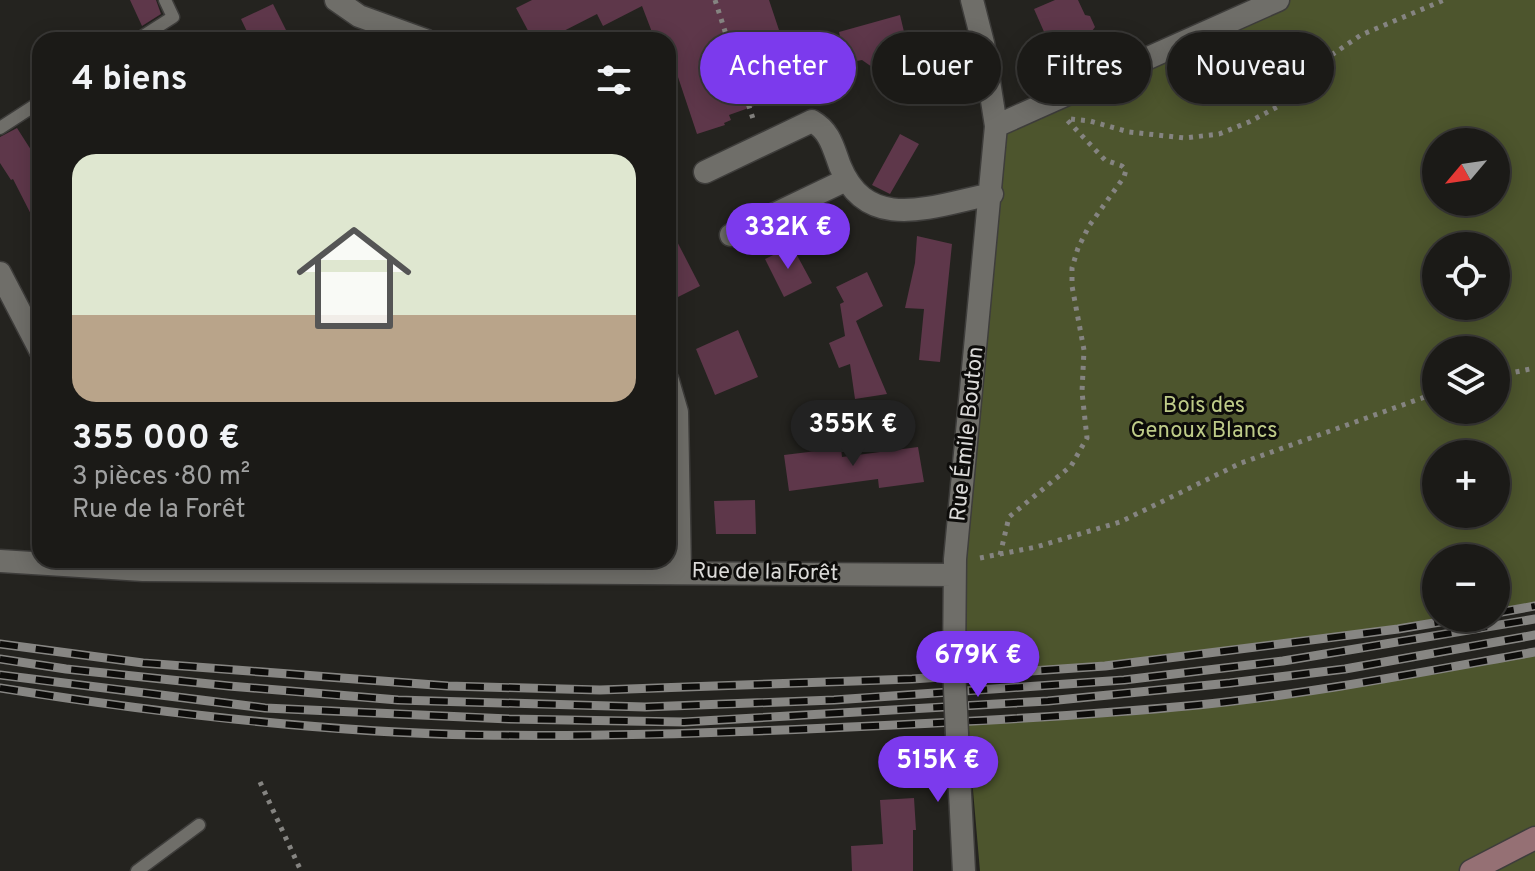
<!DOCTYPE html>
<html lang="fr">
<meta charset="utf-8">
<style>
body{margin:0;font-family:Overpass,sans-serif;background:#282724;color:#f1f3f6;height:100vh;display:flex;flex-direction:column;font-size:30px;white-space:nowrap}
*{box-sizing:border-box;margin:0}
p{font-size:26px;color:#a0a1a1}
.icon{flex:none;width:44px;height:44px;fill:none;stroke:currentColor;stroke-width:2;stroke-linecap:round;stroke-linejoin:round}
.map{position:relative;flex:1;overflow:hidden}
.sheet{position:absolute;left:32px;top:32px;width:644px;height:536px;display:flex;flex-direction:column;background:#1b1a17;border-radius:24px;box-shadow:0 4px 20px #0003,0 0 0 2px #393836}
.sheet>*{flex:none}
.hud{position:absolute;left:700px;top:32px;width:714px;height:72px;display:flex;gap:16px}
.needle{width:52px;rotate:241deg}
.controls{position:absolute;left:1422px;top:128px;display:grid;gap:16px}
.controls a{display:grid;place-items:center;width:88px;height:88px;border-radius:50%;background:#1b1a17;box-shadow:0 4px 20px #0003,0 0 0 2px #393836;font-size:40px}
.price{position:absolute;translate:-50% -68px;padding:0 18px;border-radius:28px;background:#7c3aed;color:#fff;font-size:26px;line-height:52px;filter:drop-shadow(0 2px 4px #0008)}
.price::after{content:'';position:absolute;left:50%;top:48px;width:24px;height:18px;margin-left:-12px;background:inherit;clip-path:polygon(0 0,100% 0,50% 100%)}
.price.on{background:#222;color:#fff}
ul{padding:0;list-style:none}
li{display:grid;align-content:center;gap:16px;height:424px;padding:0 40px}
li span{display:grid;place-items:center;height:248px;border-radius:24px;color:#555}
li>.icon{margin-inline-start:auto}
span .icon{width:144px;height:144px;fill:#fffc;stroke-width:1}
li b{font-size:34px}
h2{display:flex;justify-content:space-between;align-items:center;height:96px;padding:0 40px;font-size:34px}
.pill{padding:0 28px;border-radius:36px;background:#1b1a17;box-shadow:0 4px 20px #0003,0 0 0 2px #393836;font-size:28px;line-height:72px}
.pill.on{background:#7c3aed;color:#fff}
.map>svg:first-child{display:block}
.forest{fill:#4d552d;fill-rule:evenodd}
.building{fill:#5e374a}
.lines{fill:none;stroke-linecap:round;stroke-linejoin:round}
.service-casing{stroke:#3e3d3b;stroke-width:15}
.minor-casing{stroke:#3e3d3b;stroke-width:25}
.secondary-casing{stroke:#3e3d3b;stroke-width:25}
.path{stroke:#858481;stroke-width:5;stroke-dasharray:4 6;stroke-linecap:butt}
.service{stroke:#6f6e69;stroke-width:12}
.minor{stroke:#6f6e69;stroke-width:22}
.secondary{stroke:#957074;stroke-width:22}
.rail-casing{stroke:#878683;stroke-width:9}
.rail{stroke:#0d0c0a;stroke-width:6;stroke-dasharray:18;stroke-linecap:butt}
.minor-bridge-casing{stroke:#3e3d3b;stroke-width:25;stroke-linecap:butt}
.minor-bridge{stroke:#6f6e69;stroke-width:22}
.labels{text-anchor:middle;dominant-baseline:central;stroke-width:6;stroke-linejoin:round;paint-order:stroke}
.park-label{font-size:22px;fill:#becb88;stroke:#0d0c0a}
.street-label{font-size:22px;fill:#dbdad8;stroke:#0d0c0a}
</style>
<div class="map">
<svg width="1535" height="871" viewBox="0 0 1535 871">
<rect width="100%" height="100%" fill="#24231f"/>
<path class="forest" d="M1284,0H1535V606L1496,613V558H1436V618H1464L1398,629L1105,666L960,672L954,575L996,126ZM1436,142H1496V202H1436ZM1436,246H1496V306H1436ZM1436,350H1496V410H1436ZM1436,454H1496V514H1436Z
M1535,652V871H980L967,721L1201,704L1368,682Z"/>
<path class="building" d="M130,0H156L161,14L142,26Z
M532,0H769L799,90L729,115L731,120L724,123L725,125L697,134L673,62L668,64V40H655L642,6L603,26L597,14L546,40H533L516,8Z
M1055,0H1078L1085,15L1090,16L1095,27L1092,31L1097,41L1056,59L1034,9Z
M273,4L291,40H251L241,19Z
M900,15L905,36L891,39L894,53L878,56L872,67L862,60L846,63L839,32Z
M17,128L40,164V232L13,179L11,180L0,163V137Z
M900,134L919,144L890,194L872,185Z
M668,224L700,286L668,302Z
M917,236L952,244L940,362L919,360L924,309L905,308L915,263Z
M792,246L812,283L784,297L765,259Z
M867,272L883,306L856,321L887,394L855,399L850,364L839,368L829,343L845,336L840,304L844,302L836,287Z
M738,330L758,377L715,395L696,349Z
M918,447L924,482L879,488L878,479L789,491L784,455L841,448L842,457Z
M755,500L756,534H716L714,501Z
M914,798L916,830H913V871H852L851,846L883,844L880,800Z"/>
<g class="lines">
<g class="service-casing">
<path id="service" d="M137,40L173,17L165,0
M0,128L40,102
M137,871L199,825"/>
</g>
<g class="minor-casing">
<path id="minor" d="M336,0L359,16L425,40
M996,126L1278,0
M705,172L812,121C830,131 833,147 840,166C868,235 935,205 992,194
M731,235L846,180
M0,273L40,350
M668,381L677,412L680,572
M0,561L143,570L954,575
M954,666L955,559L996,126L983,43L972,0
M957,734L964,871"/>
</g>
<g class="secondary-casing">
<path id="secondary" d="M1471,871L1535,838"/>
</g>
<path class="path" d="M715,0L754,122
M1071,119L1090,121L1129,132L1185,138L1219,134L1249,122L1277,107L1324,60L1361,35L1444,0
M1496,376L1535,368
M1000,555L1009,517L1071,466L1087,438L1082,392L1084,350L1072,286V268L1078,248L1089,226L1124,177L1126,170L1122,166L1105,160L1067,120
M980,558L1036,547L1120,522L1241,463L1436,393
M260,782L301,871"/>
<use href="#service" class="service"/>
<use href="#minor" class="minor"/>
<use href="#secondary" class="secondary"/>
<g class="rail-casing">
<path id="rail" d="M1496,613L1535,606
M0,644L143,663L448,686L600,690L912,679L1105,666L1398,629L1464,618
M0,659L66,669L229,686L398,700L645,707L834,700L1124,680L1283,661L1535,619
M0,675L265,708L509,719L684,722L1048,701L1230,683L1345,669L1535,635
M0,688C158,713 318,732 478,735C602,737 726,733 850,727C966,722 1083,716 1198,705C1311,694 1423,672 1535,652"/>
</g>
<use href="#rail" class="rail"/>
<g class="minor-bridge-casing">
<path id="minor-bridge" d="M954,666L957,734"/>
</g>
<use href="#minor-bridge" class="minor-bridge"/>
</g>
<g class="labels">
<g class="park-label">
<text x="1204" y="406">Bois des<tspan x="1204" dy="25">Genoux Blancs</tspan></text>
</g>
<g class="street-label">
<text transform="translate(968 434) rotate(-84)">Rue Émile Bouton</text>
<text transform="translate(765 573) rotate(1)">Rue de la Forêt</text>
</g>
</g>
</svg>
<div class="controls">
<a><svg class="needle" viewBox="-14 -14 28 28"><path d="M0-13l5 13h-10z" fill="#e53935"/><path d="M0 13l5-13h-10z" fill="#a0a1a1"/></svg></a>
<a><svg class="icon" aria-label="locate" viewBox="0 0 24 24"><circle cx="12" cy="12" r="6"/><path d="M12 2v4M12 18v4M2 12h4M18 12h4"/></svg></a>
<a><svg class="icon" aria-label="layers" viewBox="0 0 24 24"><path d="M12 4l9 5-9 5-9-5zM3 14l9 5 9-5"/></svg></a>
<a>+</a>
<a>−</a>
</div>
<b class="price" style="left:788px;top:271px">332K €</b>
<b class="price on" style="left:853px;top:468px">355K €</b>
<b class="price" style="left:978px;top:699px">679K €</b>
<b class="price" style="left:938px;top:804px">515K €</b>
<div class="hud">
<a class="pill on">Acheter</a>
<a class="pill">Louer</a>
<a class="pill">Filtres</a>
<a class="pill">Nouveau</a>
</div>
<section class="sheet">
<h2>4 biens<svg class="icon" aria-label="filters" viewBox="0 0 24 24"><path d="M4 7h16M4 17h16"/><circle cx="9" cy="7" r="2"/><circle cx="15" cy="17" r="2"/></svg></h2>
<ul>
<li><span style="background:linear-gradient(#dfe7d0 65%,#b9a48a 0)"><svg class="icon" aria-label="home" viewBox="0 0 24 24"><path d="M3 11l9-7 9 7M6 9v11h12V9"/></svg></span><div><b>355 000 €</b><p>3 pièces · 80 m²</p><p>Rue de la Forêt</p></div></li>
</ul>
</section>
</div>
